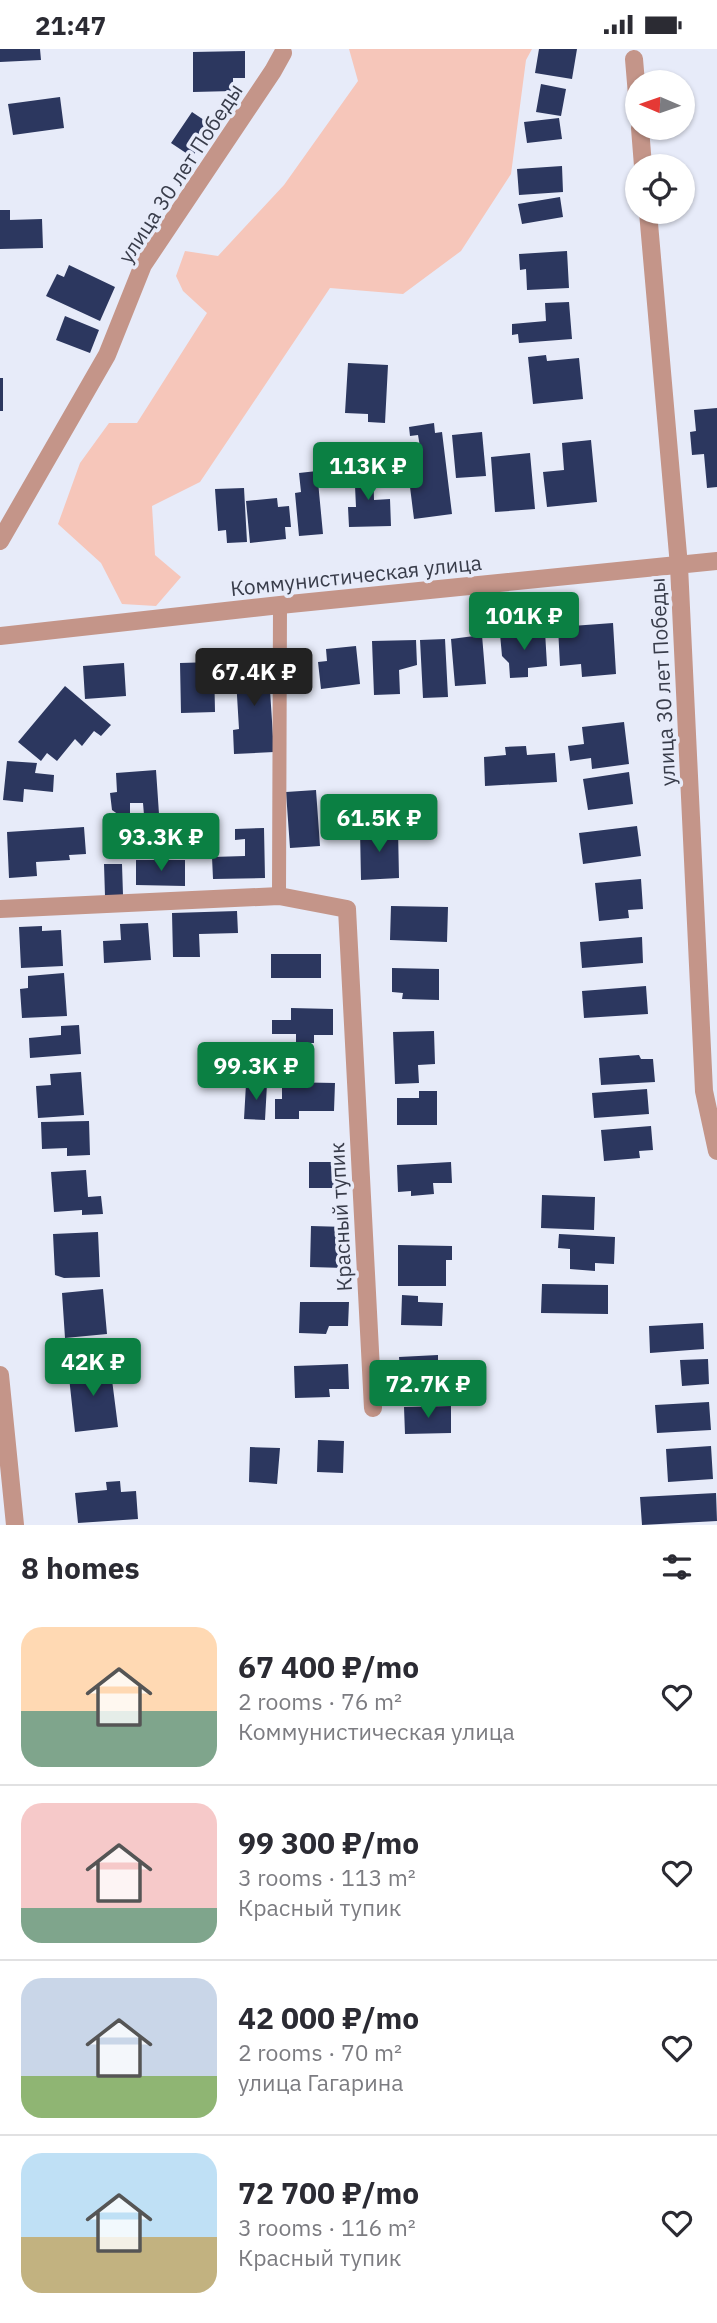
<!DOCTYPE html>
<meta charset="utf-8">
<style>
body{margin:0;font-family:"IBM Plex Sans",sans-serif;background:#f2f2f3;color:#2b2b33;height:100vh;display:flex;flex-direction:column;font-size:26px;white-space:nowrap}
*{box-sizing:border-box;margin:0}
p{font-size:23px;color:#7c7c81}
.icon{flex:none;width:38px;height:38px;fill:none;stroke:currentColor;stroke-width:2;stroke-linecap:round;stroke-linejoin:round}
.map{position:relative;height:1476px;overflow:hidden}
.drawer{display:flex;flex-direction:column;background:#fff;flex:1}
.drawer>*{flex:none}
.needle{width:46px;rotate:272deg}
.tools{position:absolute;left:625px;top:21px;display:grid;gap:14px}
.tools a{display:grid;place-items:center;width:70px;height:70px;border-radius:50%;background:#fff;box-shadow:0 2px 5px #0004;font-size:35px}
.price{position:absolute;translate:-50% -60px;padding:0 16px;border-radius:7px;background:#0b8043;color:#fff;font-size:23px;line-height:46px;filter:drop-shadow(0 2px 4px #0008)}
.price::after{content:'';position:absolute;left:50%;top:42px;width:21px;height:16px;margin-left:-10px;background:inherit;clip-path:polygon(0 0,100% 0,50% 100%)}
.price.on{background:#222;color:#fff}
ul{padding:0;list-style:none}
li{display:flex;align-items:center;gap:21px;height:175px;padding:0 21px}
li+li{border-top:2px solid #e1e1e2}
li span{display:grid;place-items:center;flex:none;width:196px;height:140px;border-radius:21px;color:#555}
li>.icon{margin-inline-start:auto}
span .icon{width:84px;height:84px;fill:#fffc;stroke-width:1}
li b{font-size:30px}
h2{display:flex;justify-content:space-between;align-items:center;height:84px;padding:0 21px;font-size:30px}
.status{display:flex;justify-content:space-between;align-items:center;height:49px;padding:0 35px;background:#fff;direction:ltr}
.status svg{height:19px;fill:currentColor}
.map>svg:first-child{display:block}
.green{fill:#f6c6ba}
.building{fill:#2c375f}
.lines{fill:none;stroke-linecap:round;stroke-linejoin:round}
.service{stroke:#c49589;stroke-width:14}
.minor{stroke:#c49589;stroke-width:18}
.tertiary{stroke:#c49589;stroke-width:18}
.labels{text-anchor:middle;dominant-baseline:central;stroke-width:7;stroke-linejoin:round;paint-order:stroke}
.street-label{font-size:21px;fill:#383c4a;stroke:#e7ebf9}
</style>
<div class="status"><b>21:47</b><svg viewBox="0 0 49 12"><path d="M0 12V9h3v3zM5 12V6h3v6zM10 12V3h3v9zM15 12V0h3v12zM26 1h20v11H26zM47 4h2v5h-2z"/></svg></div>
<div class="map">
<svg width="717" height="1476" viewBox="0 0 717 1476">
<rect width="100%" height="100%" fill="#e7ebf9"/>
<path class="green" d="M349,0H532L526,11L511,125L461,202L403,245L330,239L200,433L152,457L155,506L181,528L156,557L122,555L101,514L58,475L80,414L109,374H137L207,264L183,242L176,227L185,202L218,207L284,136L358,32Z"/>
<path class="building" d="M0,0H40L41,11L0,13Z
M539,0H577L572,30L535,24Z
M245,2V29H233V42L193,43V3Z
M541,35L566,40L561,67L536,63Z
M60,48L64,79L13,86L8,55Z
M192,63L213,77L192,108L171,94Z
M559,69L562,90L527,94L524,73Z
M562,117L563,143L519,146L517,120Z
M560,148L563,168L522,175L518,155Z
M0,161H10V171L42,170L43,199L0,200Z
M567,202L569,239L527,241L526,220L520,221L519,205Z
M69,216L115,238L100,272L46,247L57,225L64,228Z
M569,253L572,290L519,294L518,285L512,286V275L546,272L545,254Z
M65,267L99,281L90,304L56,291Z
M546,306L547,312L579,309L583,350L533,355L528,308Z
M348,314L388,316L385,374L368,373V365L345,364Z
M0,329H3V362H0Z
M717,359V438L707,439L704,405L692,406L690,383L696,382L694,361Z
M434,374L435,384L442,383L452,465L414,470L406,406L421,404L418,386L410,387L409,378Z
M482,383L486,427L456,429L452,386Z
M591,391L597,453L547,458L543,423L564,421L562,394Z
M530,404L535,460L495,463L491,408Z
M373,415L374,451L390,450L391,477L349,478L348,458H356L354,416Z
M317,422L323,485L299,487L295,444L301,443L299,424Z
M244,439L247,493L227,494L226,481L218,482L215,440Z
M277,449L278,458L289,457L291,478H285L286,490L250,494L246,452Z
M613,574L616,625L582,628L581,615L560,617L558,578Z
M545,582L547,617L528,619V628L510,629L509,614L502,607L500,585Z
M482,586L486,635L455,637L451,590Z
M445,590L448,648L423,649L420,591Z
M416,591L417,616L399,621L400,645L374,646L372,592Z
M356,597L360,635L321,640L318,613L327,612L326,600Z
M268,610L274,703L234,705L233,681L239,680L235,613Z
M214,613L215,663L181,664L180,614Z
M124,614L126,647L85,650L83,617Z
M65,637L111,676L101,687L94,682L82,697L75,690L57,712L47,704L41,712L18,693Z
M624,673L629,715L592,720L591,709L570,712L568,697L584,695L582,678Z
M526,697L527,706L555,704L557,733L485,737L484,708L506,706L505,698Z
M7,712L37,714L35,724L54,726L53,743L24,740L23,753L3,751Z
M156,721L159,765L144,766L143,754H130V765L119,766L112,761L110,744L117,743L116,724Z
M629,723L633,755L588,761L583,730Z
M316,741L320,797L290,799L286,743Z
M637,777L641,807L583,815L579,784Z
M84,778L86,805L69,806L70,811L36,813L37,827L9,829L7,783Z
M264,779L265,829L213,830L212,808L245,807V790L235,791V780Z
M398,780L399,829L361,831L360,781Z
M136,811H185V837L136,836Z
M104,815H122L123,846L105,847Z
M641,830L643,860L628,861L629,869L599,872L595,834Z
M391,857L448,858L447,893L390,891Z
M237,862L238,884L199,885L200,908H173L172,864Z
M148,874L151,911L104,914L103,892L121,891L120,875Z
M42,877V882L61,881L63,917L21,919L19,878Z
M642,888L643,914L582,919L580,893Z
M271,905H321V929H271Z
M392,919L439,920V951L402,950L403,944L392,943Z
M64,924L67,967L22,969L20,940L28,939V927Z
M646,937L648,965L584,969L582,942Z
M291,959L333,960V986H314V994H296V985H272V971H291Z
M79,976L81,1005L30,1009L29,989L61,986V977Z
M434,982L435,1015L418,1016L419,1034L395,1035L393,983Z
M639,1006L641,1010H653L655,1033L601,1036L599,1009Z
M81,1023L84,1066L38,1069L36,1037L51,1036L50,1025Z
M282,1033L335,1034L334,1062H299V1070H275V1050H282Z
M246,1035H267L265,1071L244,1070Z
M647,1040L649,1065L594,1069L592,1044Z
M419,1042H437V1076H397V1049H419Z
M89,1072L90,1106L67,1107V1099L42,1100L41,1073Z
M651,1077L653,1101L639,1102L640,1109L604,1112L601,1081Z
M309,1113H342V1139H309Z
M451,1113L452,1134H433L434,1145L411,1147V1142L398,1143L397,1116Z
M86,1121L88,1148L101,1147L103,1165L82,1166V1161L54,1163L51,1123Z
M542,1146L595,1148L594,1181L541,1179Z
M311,1177L346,1178L345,1219L310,1218Z
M98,1183L100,1228L64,1229L55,1226L53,1185Z
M559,1185L615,1188L614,1215L595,1214V1222L570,1220V1200L558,1199Z
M398,1196L452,1197V1211H446V1237H398Z
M542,1235L608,1236V1265L541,1264Z
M103,1240L107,1285L65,1289L62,1244Z
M402,1246L418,1247V1253L443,1254L442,1277L401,1276Z
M300,1253H349L348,1277H329L326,1285L299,1284Z
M703,1274L704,1300L650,1304L649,1277Z
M438,1306V1319L445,1318L446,1340L429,1341V1348L402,1350L399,1308Z
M708,1310L709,1335L682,1337L680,1311Z
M110,1315L118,1378L75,1383L68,1319Z
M348,1315L349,1340H329L330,1348L295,1349L294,1317Z
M709,1353L711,1381L657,1384L655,1356Z
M451,1357V1384L405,1385L404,1358Z
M318,1391L344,1392L343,1424L317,1423Z
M711,1397L713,1430L668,1433L666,1400Z
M250,1398L280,1399L277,1435L249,1433Z
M120,1432L121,1443L136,1442L138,1470L78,1474L75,1444L107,1441L106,1433Z
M716,1444L717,1472L642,1476L640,1448Z"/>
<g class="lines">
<path class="service" d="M279,847L280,556"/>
<path class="minor" d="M634,10L637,46
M640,79L643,117
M648,163L679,517L704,1042L717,1102
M0,492L107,306L143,216L273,22L283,4
M0,587L280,556L717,512
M0,860L279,847L347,860L373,1359"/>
<path class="tertiary" d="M0,1326L15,1476"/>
</g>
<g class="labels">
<g class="street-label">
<text transform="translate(180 124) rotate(-57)">улица 30 лет Победы</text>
<text transform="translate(356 526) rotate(-6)">Коммунистическая улица</text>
<text transform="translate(662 633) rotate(-93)">улица 30 лет Победы</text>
<text transform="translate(340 1168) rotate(-93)">Красный тупик</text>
</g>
</g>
</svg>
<div class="tools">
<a><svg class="needle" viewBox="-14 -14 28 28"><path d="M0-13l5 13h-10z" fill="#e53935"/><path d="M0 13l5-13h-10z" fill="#7c7c81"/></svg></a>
<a><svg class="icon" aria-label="locate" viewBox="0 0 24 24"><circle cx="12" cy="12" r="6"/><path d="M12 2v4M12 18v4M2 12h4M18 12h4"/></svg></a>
</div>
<b class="price" style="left:368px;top:453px">113K ₽</b>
<b class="price" style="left:524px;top:603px">101K ₽</b>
<b class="price on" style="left:254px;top:659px">67.4K ₽</b>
<b class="price" style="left:379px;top:805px">61.5K ₽</b>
<b class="price" style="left:161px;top:824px">93.3K ₽</b>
<b class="price" style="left:256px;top:1053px">99.3K ₽</b>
<b class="price" style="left:93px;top:1349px">42K ₽</b>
<b class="price" style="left:428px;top:1371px">72.7K ₽</b>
</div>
<section class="drawer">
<h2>8 homes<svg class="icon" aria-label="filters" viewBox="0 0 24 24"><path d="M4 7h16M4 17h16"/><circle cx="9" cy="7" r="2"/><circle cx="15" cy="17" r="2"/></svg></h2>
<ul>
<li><span style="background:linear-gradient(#ffd9b3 60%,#7fa58c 0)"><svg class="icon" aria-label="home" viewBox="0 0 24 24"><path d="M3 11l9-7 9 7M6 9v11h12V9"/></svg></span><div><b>67 400 ₽/mo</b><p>2 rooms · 76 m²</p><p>Коммунистическая улица</p></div><svg class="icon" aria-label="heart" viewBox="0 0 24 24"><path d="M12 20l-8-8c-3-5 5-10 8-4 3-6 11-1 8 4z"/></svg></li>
<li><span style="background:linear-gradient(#f6c9c9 75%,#7fa58c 0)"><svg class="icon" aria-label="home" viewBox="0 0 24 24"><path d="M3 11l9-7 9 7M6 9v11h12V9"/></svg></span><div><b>99 300 ₽/mo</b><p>3 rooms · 113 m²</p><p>Красный тупик</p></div><svg class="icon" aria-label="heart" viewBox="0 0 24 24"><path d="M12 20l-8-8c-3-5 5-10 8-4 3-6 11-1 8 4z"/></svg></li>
<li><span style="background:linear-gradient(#c9d6e8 70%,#8fb573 0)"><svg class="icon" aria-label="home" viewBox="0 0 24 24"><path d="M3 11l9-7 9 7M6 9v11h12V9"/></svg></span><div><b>42 000 ₽/mo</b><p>2 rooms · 70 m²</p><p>улица Гагарина</p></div><svg class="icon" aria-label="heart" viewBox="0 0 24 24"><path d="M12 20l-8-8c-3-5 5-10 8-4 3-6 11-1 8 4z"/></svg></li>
<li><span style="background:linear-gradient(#bfe0f5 60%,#c2b280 0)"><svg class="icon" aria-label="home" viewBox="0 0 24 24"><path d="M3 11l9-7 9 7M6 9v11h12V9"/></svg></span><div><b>72 700 ₽/mo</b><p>3 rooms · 116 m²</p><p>Красный тупик</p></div><svg class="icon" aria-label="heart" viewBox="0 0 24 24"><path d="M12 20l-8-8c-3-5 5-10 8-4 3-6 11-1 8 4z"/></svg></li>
</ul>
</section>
